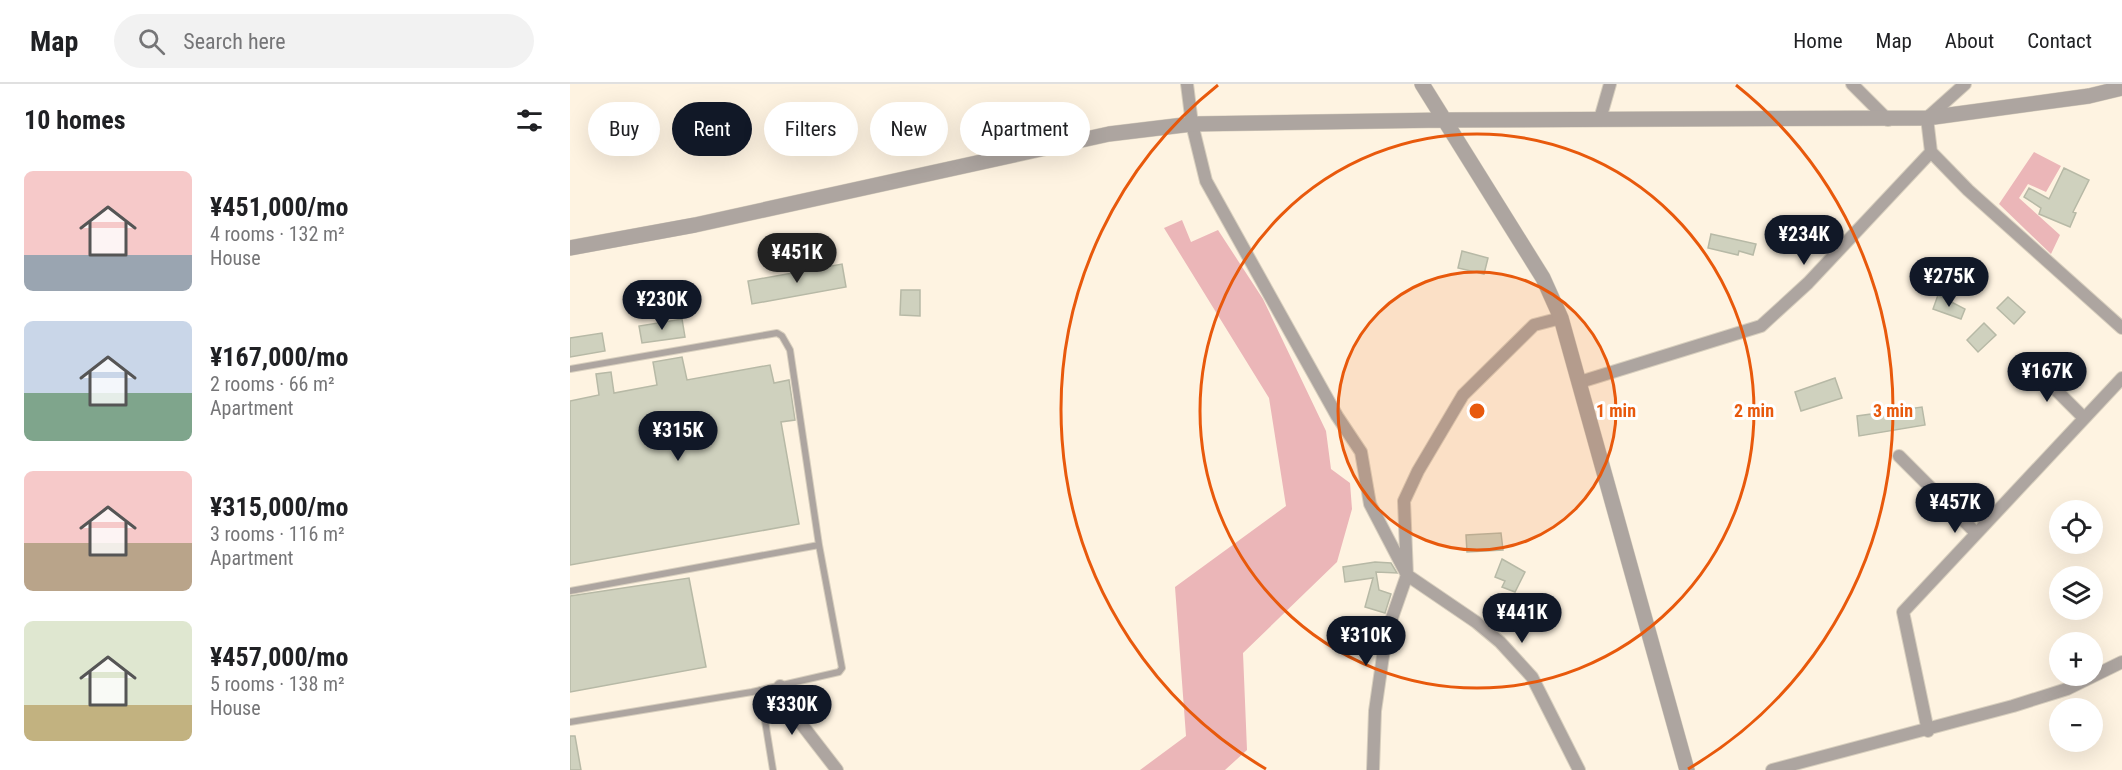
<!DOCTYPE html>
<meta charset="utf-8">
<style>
body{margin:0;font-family:"Roboto Condensed",sans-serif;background:#f2f2f2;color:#202124;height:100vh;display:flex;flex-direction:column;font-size:22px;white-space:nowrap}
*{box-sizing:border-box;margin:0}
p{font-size:20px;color:#757577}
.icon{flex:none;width:33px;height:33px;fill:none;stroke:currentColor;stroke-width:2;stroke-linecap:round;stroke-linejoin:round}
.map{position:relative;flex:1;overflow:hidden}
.details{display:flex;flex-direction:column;background:#fff;width:570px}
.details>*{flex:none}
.guide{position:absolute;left:18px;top:18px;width:570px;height:54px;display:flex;gap:12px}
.fabs{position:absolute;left:1479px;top:416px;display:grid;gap:12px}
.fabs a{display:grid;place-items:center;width:54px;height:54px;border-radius:50%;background:#fff;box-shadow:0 6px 24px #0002;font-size:30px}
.price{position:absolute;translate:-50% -51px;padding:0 14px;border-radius:21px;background:#111827;color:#fff;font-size:20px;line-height:39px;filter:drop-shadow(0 2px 3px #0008)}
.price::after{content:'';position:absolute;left:50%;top:36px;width:18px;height:14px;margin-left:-9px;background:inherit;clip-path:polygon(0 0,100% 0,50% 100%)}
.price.on{background:#222;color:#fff}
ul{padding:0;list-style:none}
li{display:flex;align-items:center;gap:18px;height:150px;padding:0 24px}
li span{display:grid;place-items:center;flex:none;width:168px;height:120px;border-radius:9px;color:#555}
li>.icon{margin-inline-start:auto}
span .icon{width:72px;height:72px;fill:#fffc;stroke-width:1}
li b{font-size:26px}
h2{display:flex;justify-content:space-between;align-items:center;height:72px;padding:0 24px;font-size:26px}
.pill{padding:0 21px;border-radius:27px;background:#fff;box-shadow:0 6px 24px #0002;font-size:21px;line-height:54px}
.pill.on{background:#111827;color:#fff}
header{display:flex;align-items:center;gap:36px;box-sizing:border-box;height:84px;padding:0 30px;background:#fff;border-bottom:2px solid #e0e0e0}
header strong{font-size:28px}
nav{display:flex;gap:33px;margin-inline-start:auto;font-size:21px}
.search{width:420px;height:54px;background:#f2f2f2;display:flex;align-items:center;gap:15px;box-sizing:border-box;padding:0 21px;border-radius:33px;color:#757577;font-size:22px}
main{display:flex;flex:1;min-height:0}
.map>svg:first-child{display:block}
.green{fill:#ebb6b8}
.building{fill:#cfd1be;stroke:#b7b9a6;stroke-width:1.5}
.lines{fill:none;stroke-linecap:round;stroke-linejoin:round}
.service-casing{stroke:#d8cfbe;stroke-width:8}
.minor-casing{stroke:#d8cfbe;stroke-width:14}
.tertiary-casing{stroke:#d8cfbe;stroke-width:16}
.service{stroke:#ada5a0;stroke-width:6}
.minor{stroke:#ada5a0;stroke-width:12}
.tertiary{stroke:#ada5a0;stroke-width:15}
.ring{fill:none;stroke:#e8590c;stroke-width:3}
.centre{fill:#e8590c;stroke:#fff;stroke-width:3}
.ring-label{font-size:18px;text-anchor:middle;font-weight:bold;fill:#e8590c;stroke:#fff;stroke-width:6;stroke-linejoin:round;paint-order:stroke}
</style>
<header>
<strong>Map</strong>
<div class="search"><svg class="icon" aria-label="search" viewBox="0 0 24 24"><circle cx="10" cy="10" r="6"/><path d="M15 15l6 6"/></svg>Search here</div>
<nav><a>Home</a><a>Map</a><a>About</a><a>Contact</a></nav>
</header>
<main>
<section class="details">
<h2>10 homes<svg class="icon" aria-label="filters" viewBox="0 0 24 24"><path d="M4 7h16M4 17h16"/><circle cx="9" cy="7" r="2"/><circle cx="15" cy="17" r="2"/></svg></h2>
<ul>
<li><span style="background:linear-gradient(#f6c9c9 70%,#9aa5b1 0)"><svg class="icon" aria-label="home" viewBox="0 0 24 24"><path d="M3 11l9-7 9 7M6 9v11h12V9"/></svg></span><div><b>¥451,000/mo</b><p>4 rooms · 132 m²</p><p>House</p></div></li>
<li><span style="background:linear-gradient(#c9d6e8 60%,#7fa58c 0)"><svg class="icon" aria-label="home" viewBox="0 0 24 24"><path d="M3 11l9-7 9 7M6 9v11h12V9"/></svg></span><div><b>¥167,000/mo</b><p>2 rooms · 66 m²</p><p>Apartment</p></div></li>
<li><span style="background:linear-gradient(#f6c9c9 60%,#b9a48a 0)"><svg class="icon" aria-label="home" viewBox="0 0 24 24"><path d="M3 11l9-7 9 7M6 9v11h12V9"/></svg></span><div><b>¥315,000/mo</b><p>3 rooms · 116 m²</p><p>Apartment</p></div></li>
<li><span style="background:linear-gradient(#dfe7d0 70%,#c2b280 0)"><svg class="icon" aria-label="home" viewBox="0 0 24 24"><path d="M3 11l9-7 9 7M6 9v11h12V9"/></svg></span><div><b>¥457,000/mo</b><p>5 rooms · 138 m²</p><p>House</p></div></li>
</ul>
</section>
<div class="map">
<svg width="1552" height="686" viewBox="0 0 1552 686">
<rect width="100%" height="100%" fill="#fef3e1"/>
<path class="green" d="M1464,68L1491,82L1476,108L1458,100L1449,114L1490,151L1481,170L1429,120Z
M612,136L621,158L648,146L693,215L756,347L761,385L780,399L782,425L767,478L673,569L677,666L655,686H570L616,652L605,503L716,422L699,314L594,144Z"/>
<path class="building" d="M1494,84L1519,96L1503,128L1506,129L1500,143L1469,130L1471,124L1454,113L1459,104L1479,115Z
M1141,150L1186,160L1183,171L1169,167L1168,171L1138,164Z
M892,167L918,174L914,190L888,184Z
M272,180L276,203L182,220L178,197Z
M331,206H350V232L330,231Z
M1368,211L1395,225L1391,235L1363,225Z
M1438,213L1455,228L1444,240L1427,224Z
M112,235L115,253L72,259L69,242Z
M1414,239L1426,251L1408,268L1397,256Z
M32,249L35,267L0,273V254Z
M112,273L117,296L200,281L204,299L219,296L225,336L211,338L229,440L0,481V317L29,311L26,290L41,288L44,309L87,301L83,278Z
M1265,294L1272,314L1231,327L1225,308Z
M1352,323L1355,341L1289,352L1287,332Z
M931,449L933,466L897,468L896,451Z
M932,475L955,488L945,508L932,503L935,497L925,493Z
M805,478L821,479L827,489L806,488L809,506L821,510L815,529L795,523L803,494L775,498L773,483Z
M119,494L136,583L0,608V512Z
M0,652H5L11,686H0Z"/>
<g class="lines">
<g class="service-casing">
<path id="service" d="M0,285L207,249L212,252L220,266L249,461L0,507
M190,606L203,686
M0,638L182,608L269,588L272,584L249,461"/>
</g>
<g class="minor-casing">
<path id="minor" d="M617,0L622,40L636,97L767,332L791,368L800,420L837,491L906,538L930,558L962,593L1009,686
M1282,0L1318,36
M1030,35L1040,0
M1361,68L1398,106L1552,244
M1462,282L1514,334
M1010,298L1191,242L1238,199L1361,68L1357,34L1395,0
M1329,372L1406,449
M210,602L226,633L267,686
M1358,647L1333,528L1552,294
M803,686L805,627L816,551L837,491L834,417L848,387L893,311L964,241L991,234
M1202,686L1443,622L1497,605L1552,578"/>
</g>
<g class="tertiary-casing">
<path id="tertiary" d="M852,0L973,194L991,234L1117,686
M0,164L125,141L539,50L622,40L874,36L1357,34L1519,12L1552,4"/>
</g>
<use href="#service" class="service"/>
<use href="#minor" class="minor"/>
<use href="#tertiary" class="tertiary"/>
</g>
<circle cx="907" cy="327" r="139" fill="#e8590c" fill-opacity=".12"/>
<g class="ring">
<circle cx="907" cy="327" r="139"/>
<circle cx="907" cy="327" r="277"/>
<path d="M696 685A416 416 0 0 1 648 1M1166 1A416 416 0 0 1 1118 685"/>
</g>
<circle cx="907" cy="327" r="9" class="centre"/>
<g class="ring-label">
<text x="1046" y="333">1 min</text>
<text x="1184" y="333">2 min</text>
<text x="1323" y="333">3 min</text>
</g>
</svg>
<div class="fabs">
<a><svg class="icon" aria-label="locate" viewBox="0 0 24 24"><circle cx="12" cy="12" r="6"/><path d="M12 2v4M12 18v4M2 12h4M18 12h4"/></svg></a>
<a><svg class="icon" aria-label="layers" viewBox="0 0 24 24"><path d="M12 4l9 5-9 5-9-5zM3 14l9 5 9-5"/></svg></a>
<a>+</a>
<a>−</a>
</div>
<b class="price" style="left:1234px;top:182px">¥234K</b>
<b class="price on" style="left:227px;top:200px">¥451K</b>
<b class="price" style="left:1379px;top:224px">¥275K</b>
<b class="price" style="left:92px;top:247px">¥230K</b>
<b class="price" style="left:1477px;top:319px">¥167K</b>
<b class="price" style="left:108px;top:378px">¥315K</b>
<b class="price" style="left:1385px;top:450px">¥457K</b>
<b class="price" style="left:952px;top:560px">¥441K</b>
<b class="price" style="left:796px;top:583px">¥310K</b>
<b class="price" style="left:222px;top:652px">¥330K</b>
<div class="guide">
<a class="pill">Buy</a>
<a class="pill on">Rent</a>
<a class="pill">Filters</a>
<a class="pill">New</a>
<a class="pill">Apartment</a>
</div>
</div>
</main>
